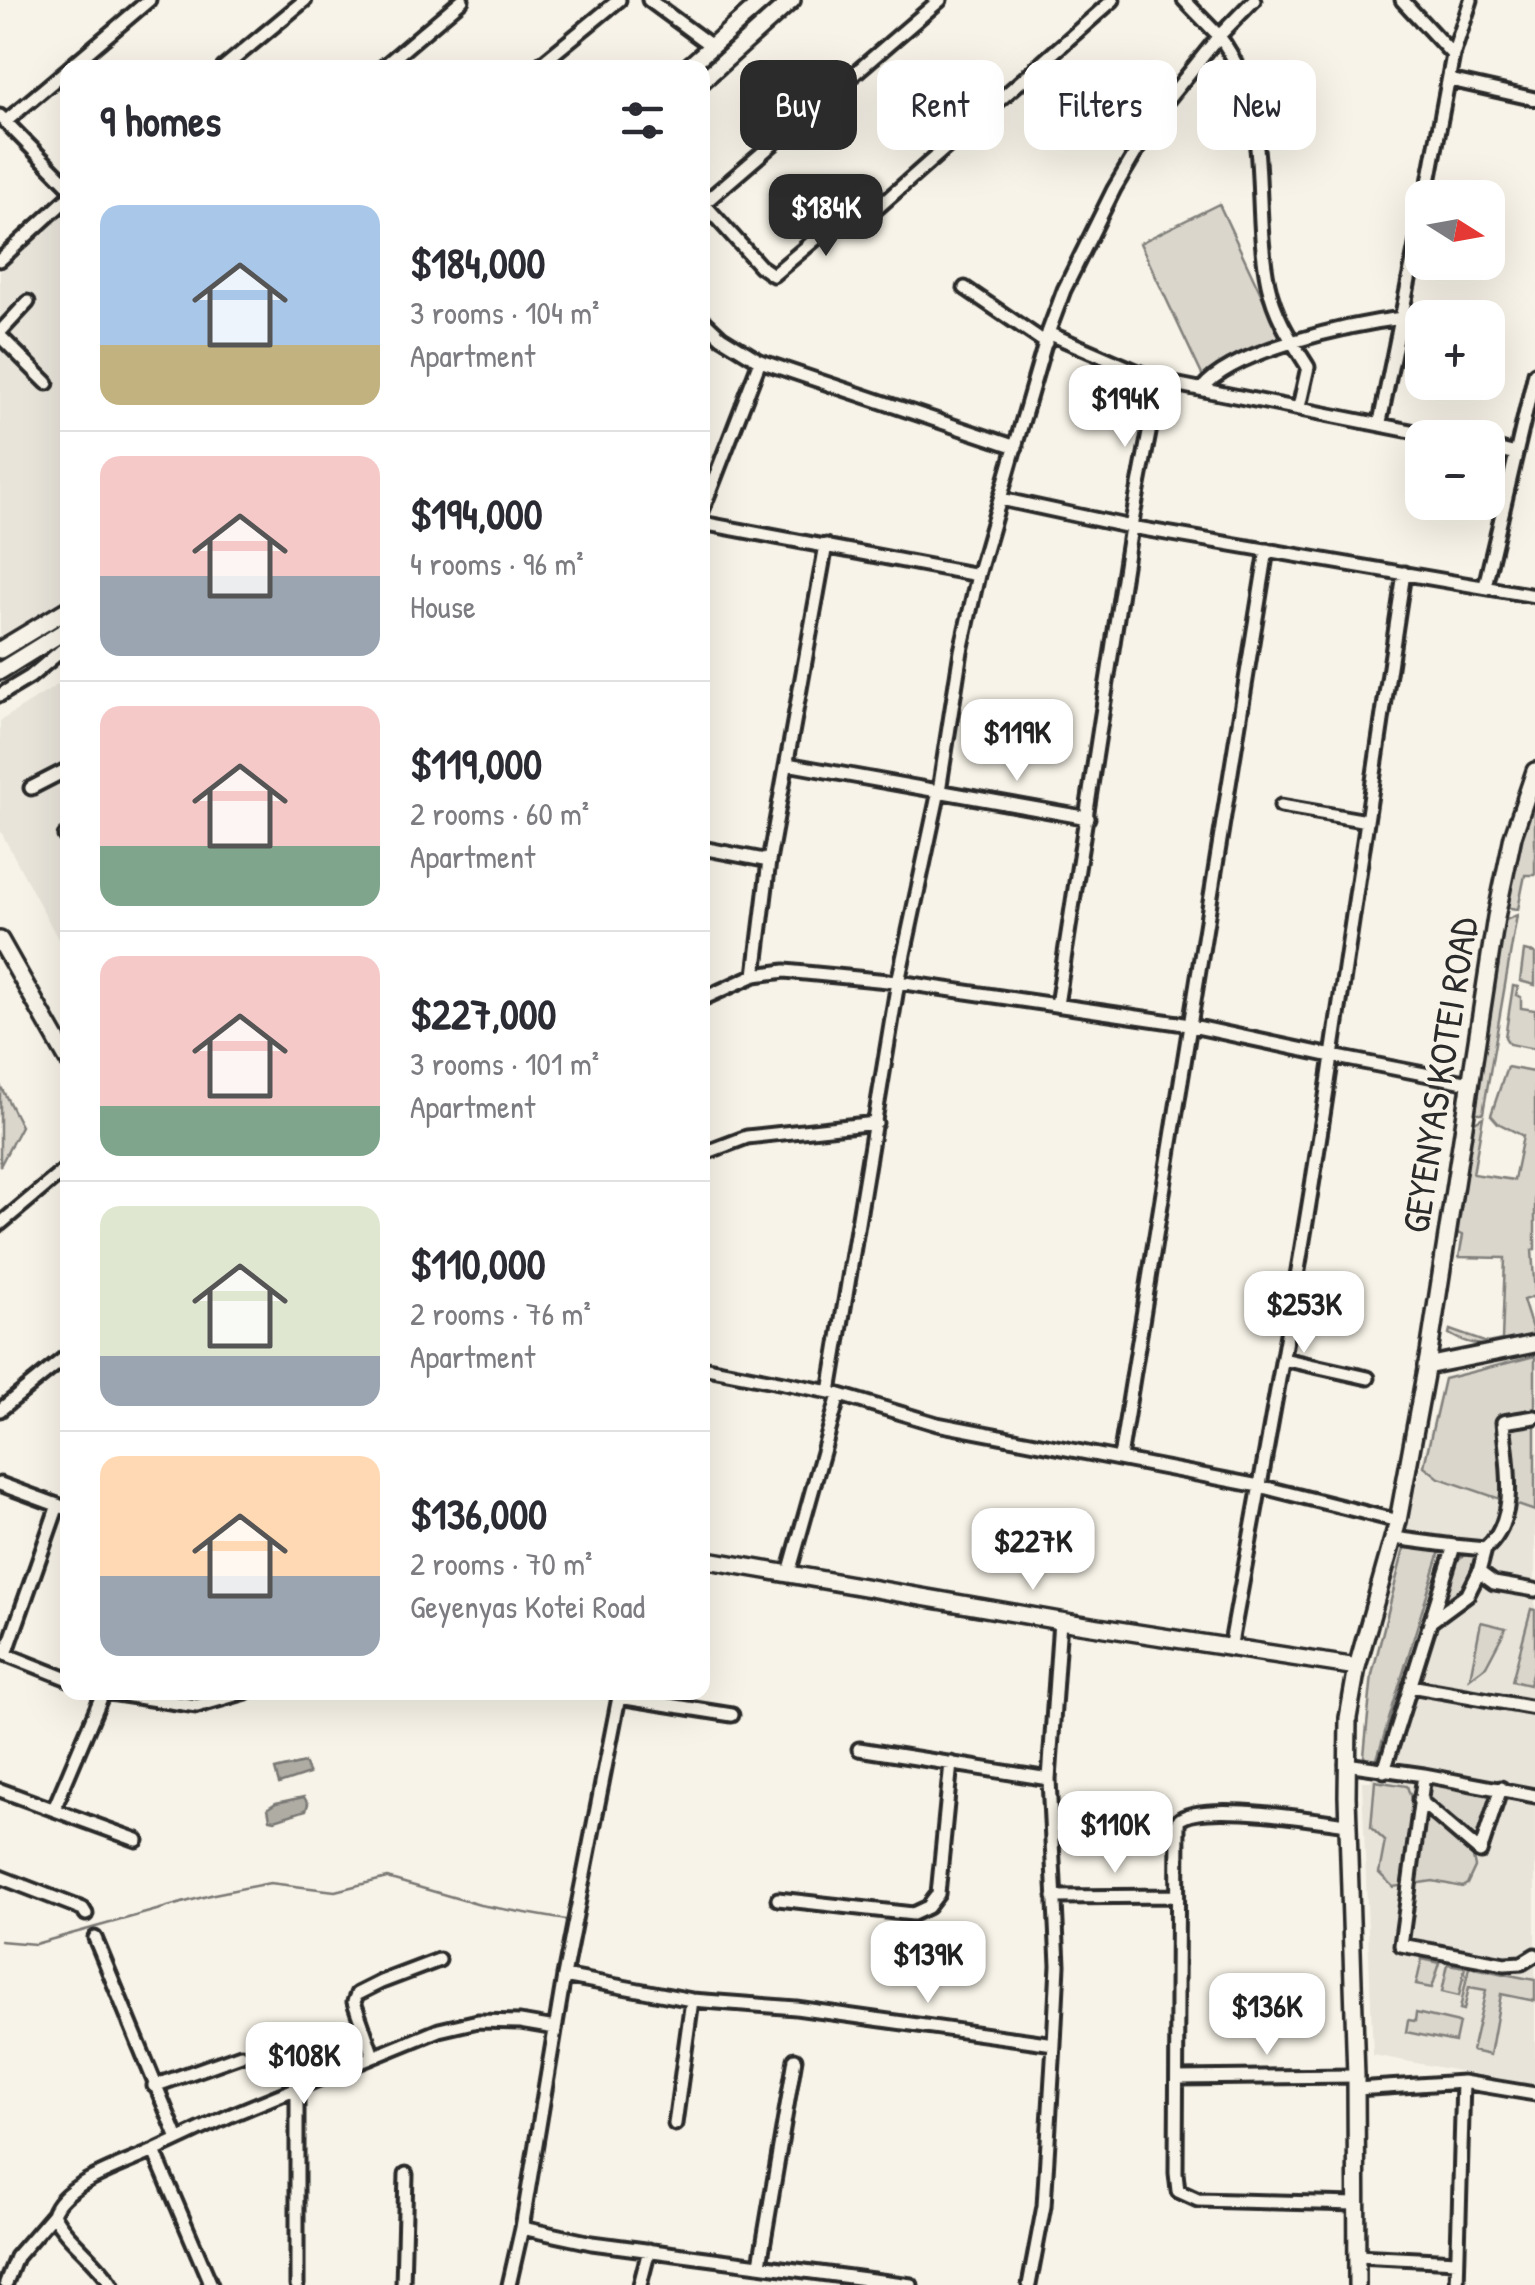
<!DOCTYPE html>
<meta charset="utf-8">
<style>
body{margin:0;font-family:"Patrick Hand",sans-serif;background:#f2f2f3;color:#2b2b33;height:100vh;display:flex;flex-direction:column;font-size:38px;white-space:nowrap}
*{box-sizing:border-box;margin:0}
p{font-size:32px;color:#7c7c81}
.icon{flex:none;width:55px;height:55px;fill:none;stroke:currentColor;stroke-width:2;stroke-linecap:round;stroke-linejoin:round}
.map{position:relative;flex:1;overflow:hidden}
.side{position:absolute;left:60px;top:60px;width:650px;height:1640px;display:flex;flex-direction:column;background:#fff;border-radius:20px;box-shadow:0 10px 40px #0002}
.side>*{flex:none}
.banner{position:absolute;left:740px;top:60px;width:645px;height:90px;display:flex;gap:20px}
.needle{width:65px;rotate:101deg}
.fabs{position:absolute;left:1405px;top:180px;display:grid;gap:20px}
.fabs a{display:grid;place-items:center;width:100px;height:100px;border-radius:20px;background:#fff;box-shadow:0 10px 40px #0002;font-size:50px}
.price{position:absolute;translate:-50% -85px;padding:0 22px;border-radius:20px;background:#fff;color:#222;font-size:32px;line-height:65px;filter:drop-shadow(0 2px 5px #0008)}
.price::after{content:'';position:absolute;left:50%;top:60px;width:30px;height:22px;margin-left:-15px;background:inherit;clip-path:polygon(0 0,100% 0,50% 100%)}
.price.selected{background:#2b2b2b;color:#fff}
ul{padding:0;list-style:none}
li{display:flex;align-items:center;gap:30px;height:250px;padding:0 40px}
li+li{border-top:2px solid #e1e1e2}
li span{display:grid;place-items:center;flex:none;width:280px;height:200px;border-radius:20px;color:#555}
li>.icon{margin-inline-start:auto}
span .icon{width:120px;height:120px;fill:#fffc;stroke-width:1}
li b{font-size:42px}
h2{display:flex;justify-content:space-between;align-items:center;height:120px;padding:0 40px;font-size:42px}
.chip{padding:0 35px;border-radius:20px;background:#fff;box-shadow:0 10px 40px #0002;font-size:35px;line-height:90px}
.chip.selected{background:#2b2b2b;color:#fff}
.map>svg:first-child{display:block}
.built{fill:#e8e4da}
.green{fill:#dad6cc;stroke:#82807c;stroke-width:2.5}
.water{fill:#afaca4;stroke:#7a7874;stroke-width:2.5}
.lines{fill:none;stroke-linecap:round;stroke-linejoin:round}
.stream{stroke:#7a7874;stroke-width:2.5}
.street-casing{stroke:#2b2b2b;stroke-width:19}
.secondary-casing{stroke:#2b2b2b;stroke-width:22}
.street{stroke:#f7f3e8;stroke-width:11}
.secondary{stroke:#f7f3e8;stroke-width:15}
.labels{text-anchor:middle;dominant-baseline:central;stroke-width:8;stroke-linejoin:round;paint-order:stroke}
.street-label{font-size:38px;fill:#2b2b2b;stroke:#f7f3e8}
</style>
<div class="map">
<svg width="1535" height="2285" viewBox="0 0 1535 2285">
<rect width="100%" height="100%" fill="#f7f3e8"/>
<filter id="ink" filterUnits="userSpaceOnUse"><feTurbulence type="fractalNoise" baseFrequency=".01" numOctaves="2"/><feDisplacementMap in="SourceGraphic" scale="20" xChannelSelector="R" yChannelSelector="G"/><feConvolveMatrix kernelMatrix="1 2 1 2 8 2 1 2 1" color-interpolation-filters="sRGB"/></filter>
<g filter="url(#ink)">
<path class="built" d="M67,212V608L0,646V272Z
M67,679V956L0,830V721Z
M1535,1354V2085L1373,2055L1362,1781H1371L1376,1764L1363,1759L1370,1675L1443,1377Z"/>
<path class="green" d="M1219,204L1282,339L1203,377L1140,243Z
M1535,780V875H1525L1518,909L1502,907Z
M1517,915L1483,1113H1473L1501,922Z
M1524,951L1535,953V985L1520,981Z
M1513,986L1518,987L1516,995L1521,997V1008L1535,1010V1049L1509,1044L1505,1037Z
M1535,1066V1249L1532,1250L1535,1296L1523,1300L1535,1338C1503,1344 1479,1352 1449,1334L1450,1330L1487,1343L1502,1340L1505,1258L1459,1257L1463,1235L1450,1231L1473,1123L1483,1117L1473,1174L1514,1180L1523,1136L1498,1123L1491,1115L1507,1067L1533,1072Z
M0,1085L21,1126L0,1166Z
M1535,1356V1511L1439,1478L1424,1466L1444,1379Z
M1406,1541L1441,1548L1376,1762H1367L1364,1756L1372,1675Z
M1470,1553L1476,1555L1471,1584L1438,1615L1453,1561Z
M1531,1609L1535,1610V1662L1529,1685L1512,1681Z
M1481,1622L1506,1628L1486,1666L1470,1678Z
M1375,1781L1407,1786L1412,1801L1472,1853L1475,1867L1467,1884L1462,1887L1433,1881L1393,1887L1379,1873L1385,1841L1371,1828Z
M1461,1783L1493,1794L1479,1839L1475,1842L1423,1798L1428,1784Z
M1422,1959L1440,1963L1432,1988L1416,1985Z
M1448,1964L1465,1967L1459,1996L1442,1992Z
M1469,1967L1535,1980V2001L1501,1994L1490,2055L1472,2051L1486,1990L1469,1987L1464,2010L1460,2009Z
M1416,2013L1459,2023L1455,2042L1406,2032L1408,2020L1415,2021Z"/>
<path class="water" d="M304,1763L309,1774L279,1784L275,1770Z
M304,1797L308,1804L306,1810L275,1820L270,1819L268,1808L276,1803Z"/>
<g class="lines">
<path class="stream" d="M0,1941L35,1944L214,1894L270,1883L335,1891L387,1878L480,1905L566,1920"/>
<g class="street-casing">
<path id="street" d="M649,0L710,45
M1254,0L1219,36C1274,110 1251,201 1268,284C1275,317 1291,340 1308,367L1299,407
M1402,0L1453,55L1426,198
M1453,55L1471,0
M69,68L149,0
M223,68L305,0
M382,68L462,0
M536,68L619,0
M1450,80L1535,99
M0,116L68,185
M5,122L68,69
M704,204L760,266L773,275L830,227L857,226L1113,0
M702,205L940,0
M0,260L68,198
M965,288L1046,343
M702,319L721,337L760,361L1016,447
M0,332L28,302
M1048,333L1159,381L1446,438
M0,336L47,383
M1202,389C1232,350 1353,324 1402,318
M1380,422L1422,216
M1516,454L1535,373
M1001,499L1131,527L1535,596
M702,511L760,361
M702,523L978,575
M1404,573L1332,1056L1470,1083
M1485,586L1516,454L1488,447
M0,695L30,677L62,650
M787,764L1088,818
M31,788L68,769
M1281,806L1367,821
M65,836L68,835
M702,848L769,861L755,975
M769,861L826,545
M702,999L755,975L785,971L898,982L939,791L961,651L978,575L1048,333L1064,290L1114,189L1165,103L1219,36L1184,0
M1057,1005L1131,527L1159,381
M702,1154L747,1137L876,1123
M0,1224L68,1167
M1283,1359L1368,1378
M702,1367L830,1392
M0,1410L68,1355
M1120,1458L1267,550
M0,1484L68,1509
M1454,1546L1485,1549C1520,1520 1507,1463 1503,1422L1535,1417
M1485,1549L1479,1572L1494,1583L1535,1590
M789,1573L839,1395
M1430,1622L1468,1594L1479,1572
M1230,1649C1266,1452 1303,1255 1332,1056L1178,1023L898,982L830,1392L937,1424L1259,1486L1398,1521
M0,1652L68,1679
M6,1654L58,1505
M1410,1686L1535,1708
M103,1692L197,1706L246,1692
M619,1697L732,1715
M859,1749L1049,1779
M1346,1764L1424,1775L1535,1796
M1384,1771L1454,1546L1394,1538
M1424,1775L1401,1945L1505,1964L1522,1963L1535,1955
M0,1790L137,1840
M1419,1800L1480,1852L1501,1788
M54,1809L103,1693
M1348,1824C1314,1820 1199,1800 1178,1821L1176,2173L1178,2191L1198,2200L1356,2204
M0,1877L83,1909L86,1914
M1054,1897L1176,1896
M778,1899L913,1914L928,1907L938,1894L951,1763
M95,1938L178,2139
M564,1976L692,2000L796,2008L1054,2044
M373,2056L354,2002L357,1994L381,1982L439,1960
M1177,2078L1356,2076
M154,2086L241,2055
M297,2087V2285
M1356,2089L1463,2082L1535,2094
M675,2124L692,2000
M522,2228L592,2243L911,2285
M1357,2256L1457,2261
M760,2264L795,2059
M6,2283L16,2257L53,2214
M112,2285C96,2258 67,2241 53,2214C63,2183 124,2165 154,2151
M211,2285L154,2151L231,2115L439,2030L478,2021L520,2022L555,2028
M403,2285L406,2174
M509,2285L522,2228L564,1976L620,1692
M640,2285L649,2250
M1029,2285L1044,2206L1054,2044L1058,1965L1049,1779L1060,1621
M1457,2285L1463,2082"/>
</g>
<g class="secondary-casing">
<path id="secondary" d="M687,68L764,0
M702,81L792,0
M0,650L68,609
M0,671L68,629
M0,940L68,1060
M1426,1366L1535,1344
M702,1559L1060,1621L1357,1667
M1357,2285L1356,2076L1347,1796L1348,1718L1357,1667L1398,1521L1429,1353L1496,917L1513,836L1535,771"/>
</g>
<use href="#street" class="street"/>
<use href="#secondary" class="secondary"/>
</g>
</g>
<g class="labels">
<g class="street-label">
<text transform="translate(1439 1075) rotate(-81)">GEYENYAS KOTEI ROAD</text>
</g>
</g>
</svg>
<div class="fabs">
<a><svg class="needle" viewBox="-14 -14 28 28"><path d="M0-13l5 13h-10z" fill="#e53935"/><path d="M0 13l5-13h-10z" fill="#7c7c81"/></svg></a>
<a>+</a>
<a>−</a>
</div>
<b class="price selected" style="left:826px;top:259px">$184K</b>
<b class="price" style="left:1125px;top:450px">$194K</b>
<b class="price" style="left:1017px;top:784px">$119K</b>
<b class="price" style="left:1304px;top:1356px">$253K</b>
<b class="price" style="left:1033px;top:1593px">$227K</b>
<b class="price" style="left:1115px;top:1876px">$110K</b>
<b class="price" style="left:928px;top:2006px">$139K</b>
<b class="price" style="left:1267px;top:2058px">$136K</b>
<b class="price" style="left:304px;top:2107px">$108K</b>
<div class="banner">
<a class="chip selected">Buy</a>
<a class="chip">Rent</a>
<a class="chip">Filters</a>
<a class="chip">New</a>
</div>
<section class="side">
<h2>9 homes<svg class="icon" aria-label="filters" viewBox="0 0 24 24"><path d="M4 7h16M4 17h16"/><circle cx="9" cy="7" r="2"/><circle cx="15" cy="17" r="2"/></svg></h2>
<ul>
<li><span style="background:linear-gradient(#a9c7e8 70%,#c2b280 0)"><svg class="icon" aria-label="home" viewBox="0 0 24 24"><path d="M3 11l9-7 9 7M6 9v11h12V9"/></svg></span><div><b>$184,000</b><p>3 rooms · 104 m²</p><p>Apartment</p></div></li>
<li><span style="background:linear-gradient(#f6c9c9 60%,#9aa5b1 0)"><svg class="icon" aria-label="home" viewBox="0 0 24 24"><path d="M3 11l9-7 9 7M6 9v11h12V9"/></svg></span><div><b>$194,000</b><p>4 rooms · 96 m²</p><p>House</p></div></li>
<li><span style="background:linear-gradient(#f6c9c9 70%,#7fa58c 0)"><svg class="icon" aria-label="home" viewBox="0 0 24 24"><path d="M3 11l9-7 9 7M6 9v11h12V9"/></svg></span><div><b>$119,000</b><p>2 rooms · 60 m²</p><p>Apartment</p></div></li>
<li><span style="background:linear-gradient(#f6c9c9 75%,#7fa58c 0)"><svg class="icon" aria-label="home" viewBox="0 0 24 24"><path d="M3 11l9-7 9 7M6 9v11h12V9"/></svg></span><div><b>$227,000</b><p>3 rooms · 101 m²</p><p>Apartment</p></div></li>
<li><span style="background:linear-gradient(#dfe7d0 75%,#9aa5b1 0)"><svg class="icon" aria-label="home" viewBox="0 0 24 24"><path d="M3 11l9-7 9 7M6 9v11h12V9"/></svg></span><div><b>$110,000</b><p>2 rooms · 76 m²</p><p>Apartment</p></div></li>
<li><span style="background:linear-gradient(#ffd9b3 60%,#9aa5b1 0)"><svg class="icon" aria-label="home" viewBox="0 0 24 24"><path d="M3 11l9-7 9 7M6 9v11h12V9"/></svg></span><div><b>$136,000</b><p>2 rooms · 70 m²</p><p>Geyenyas Kotei Road</p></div></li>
</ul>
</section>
</div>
